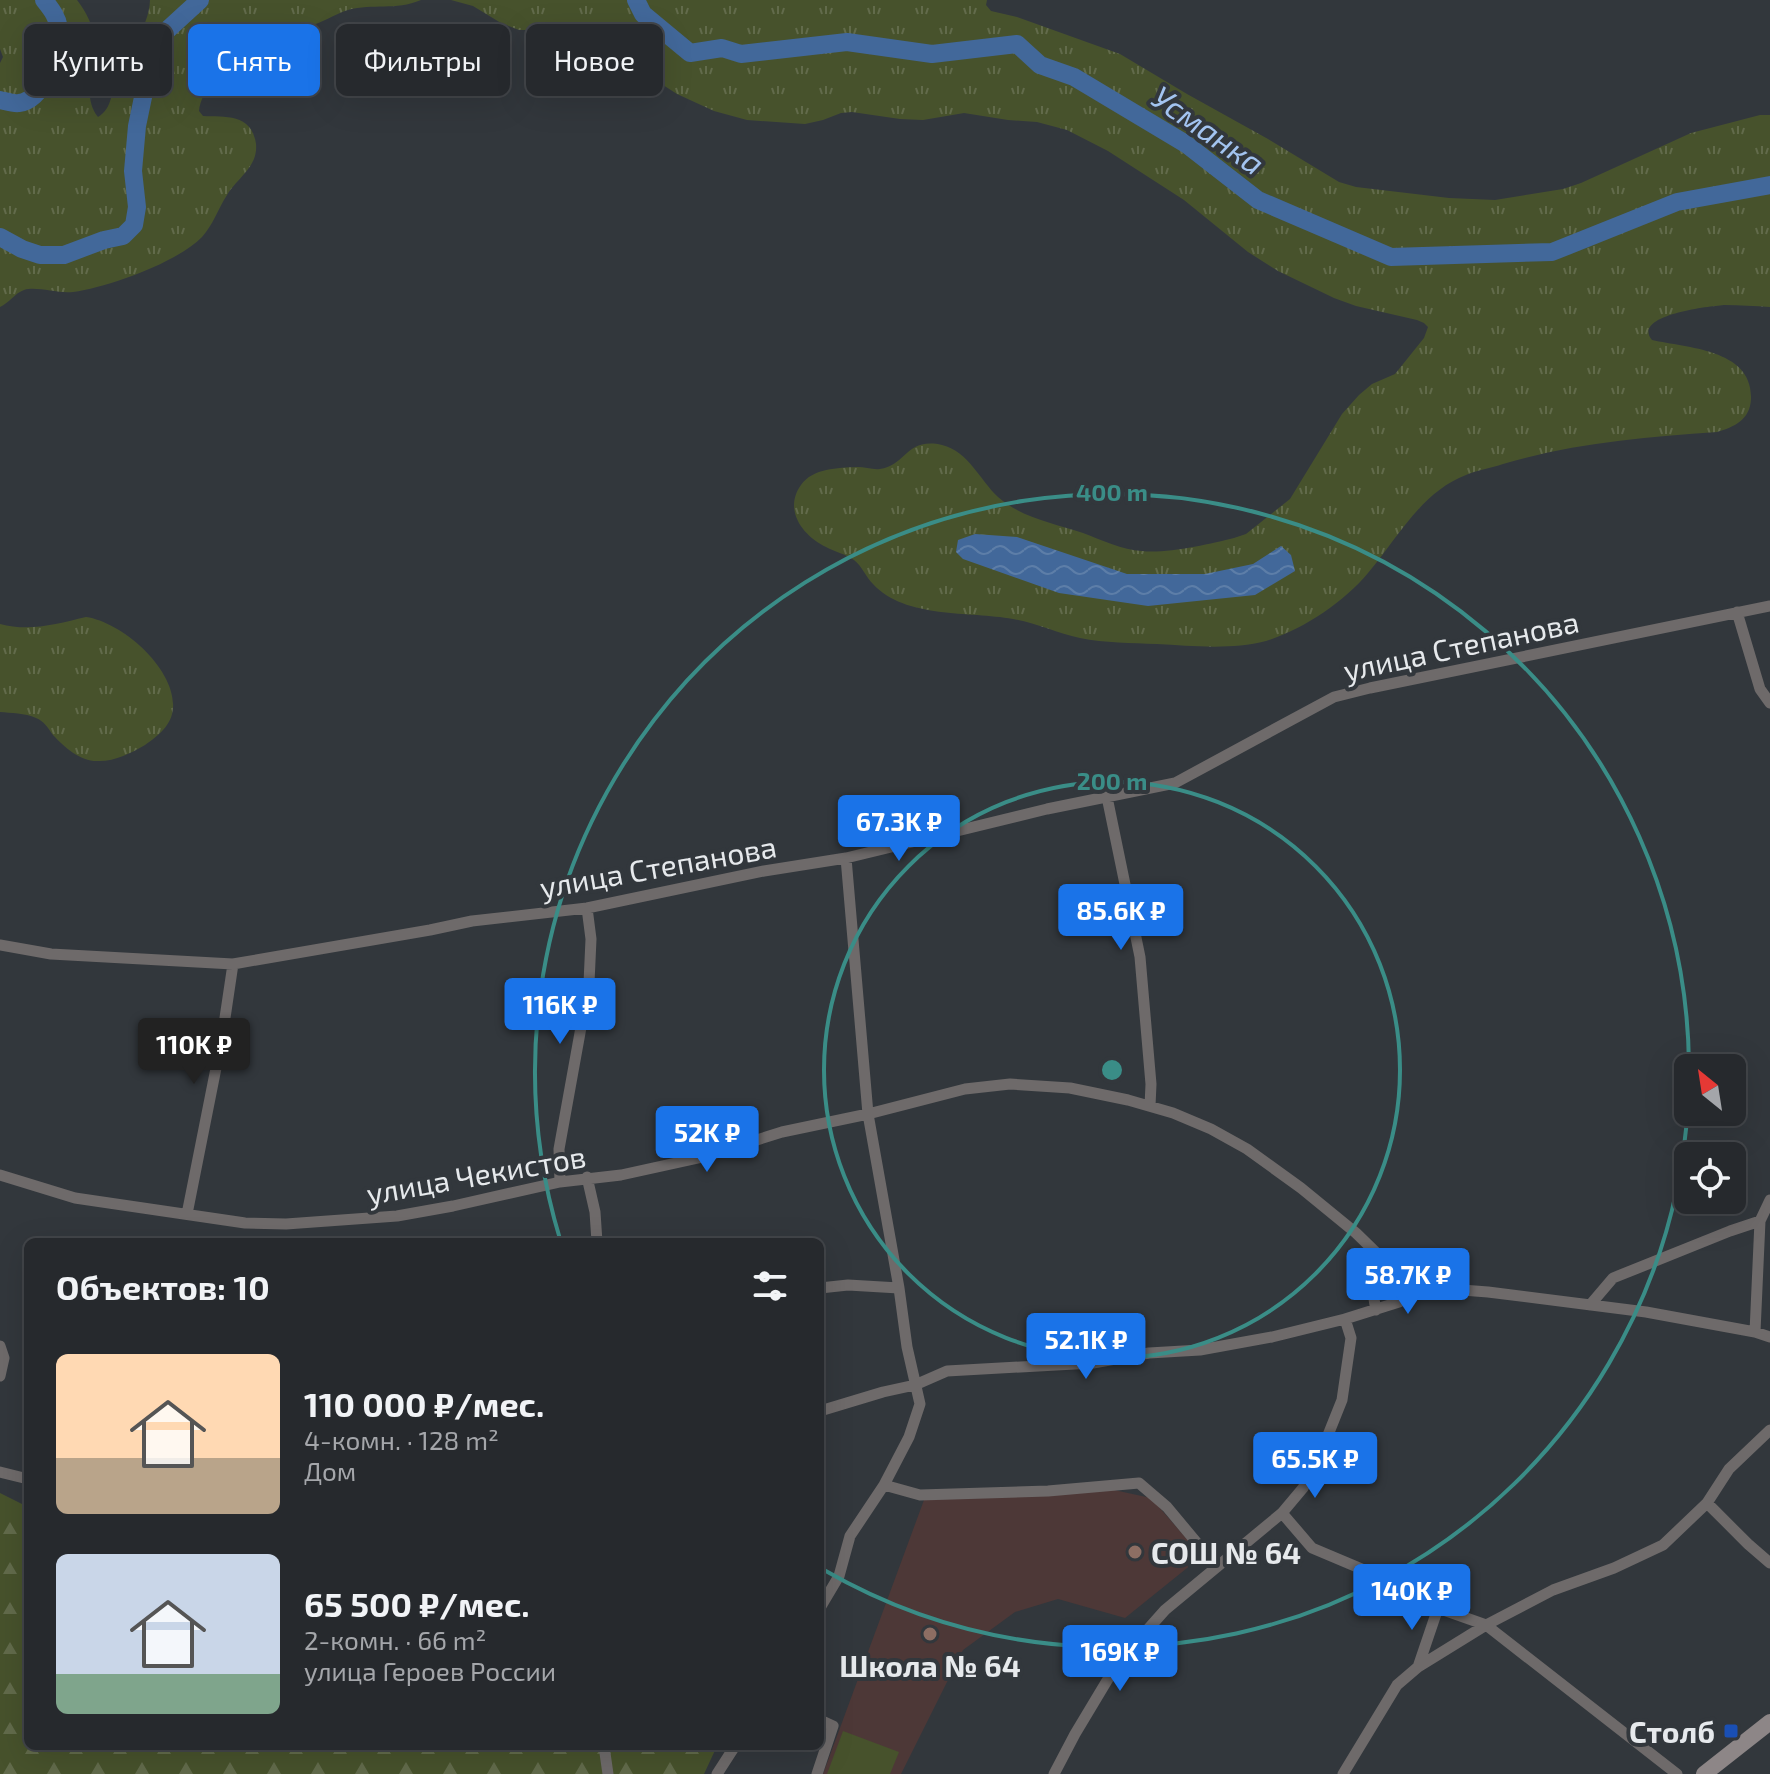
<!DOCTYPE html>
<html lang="ru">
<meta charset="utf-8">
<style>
body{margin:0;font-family:"Exo 2",sans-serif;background:#323539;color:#f1f3f6;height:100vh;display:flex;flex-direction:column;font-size:30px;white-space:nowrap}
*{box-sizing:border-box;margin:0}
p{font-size:26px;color:#a4a6aa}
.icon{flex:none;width:44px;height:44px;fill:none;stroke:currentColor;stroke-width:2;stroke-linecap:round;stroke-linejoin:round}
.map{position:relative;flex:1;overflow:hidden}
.panel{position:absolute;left:24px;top:1238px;width:800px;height:512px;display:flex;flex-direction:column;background:#26292d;border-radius:12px;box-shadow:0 8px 32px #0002,0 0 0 2px #424549}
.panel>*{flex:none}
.hud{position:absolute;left:24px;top:24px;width:800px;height:72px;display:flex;gap:16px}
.needle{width:52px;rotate:330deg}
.tools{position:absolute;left:1674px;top:1054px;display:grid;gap:16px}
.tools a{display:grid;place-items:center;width:72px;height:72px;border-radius:12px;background:#26292d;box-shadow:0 8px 32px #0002,0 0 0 2px #424549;font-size:40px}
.price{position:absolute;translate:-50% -68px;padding:0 18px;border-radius:8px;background:#1a73e8;color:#fff;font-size:26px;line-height:52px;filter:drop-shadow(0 2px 4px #0008)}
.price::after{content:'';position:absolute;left:50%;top:48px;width:24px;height:18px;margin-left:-12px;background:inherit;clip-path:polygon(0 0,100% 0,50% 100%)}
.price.on{background:#222;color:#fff}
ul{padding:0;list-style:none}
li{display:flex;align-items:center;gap:24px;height:200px;padding:0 32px}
li span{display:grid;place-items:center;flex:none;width:224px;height:160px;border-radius:12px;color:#555}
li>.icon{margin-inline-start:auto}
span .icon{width:96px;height:96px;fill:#fffc;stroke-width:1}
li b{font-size:34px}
h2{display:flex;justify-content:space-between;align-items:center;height:96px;padding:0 32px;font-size:34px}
.tag{padding:0 28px;border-radius:12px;background:#26292d;box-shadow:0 8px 32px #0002,0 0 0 2px #424549;font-size:28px;line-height:72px}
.tag.on{background:#1a73e8;color:#fff}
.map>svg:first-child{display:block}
.education{fill:#4d3837}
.grass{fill:url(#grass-tufts)}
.forest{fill:url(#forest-firs)}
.pitch{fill:#47522c}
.water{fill:url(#water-waves)}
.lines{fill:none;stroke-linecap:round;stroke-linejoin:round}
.river{stroke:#42689a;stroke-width:18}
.street{stroke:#6e6a6a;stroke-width:11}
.secondary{stroke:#8d8687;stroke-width:16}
.ring{fill:none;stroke:#3a8d87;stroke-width:4}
.education-dot{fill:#8d6e63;stroke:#32373c;stroke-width:3}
.transit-dot{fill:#1a4fb4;stroke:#32373c;stroke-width:3}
.labels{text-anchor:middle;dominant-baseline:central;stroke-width:8;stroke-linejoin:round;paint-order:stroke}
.street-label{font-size:30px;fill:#e6e9ec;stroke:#32373c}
.poi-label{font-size:30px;font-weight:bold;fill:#e6e9ec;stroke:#32373c;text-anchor:start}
.water-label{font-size:32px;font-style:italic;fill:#a3c4f0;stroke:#32373c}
.centre{fill:#3a8d87;stroke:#32373c;stroke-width:4}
.ring-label{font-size:24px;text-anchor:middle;font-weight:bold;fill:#3a8d87;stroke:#32373c;stroke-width:8;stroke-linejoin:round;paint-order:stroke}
</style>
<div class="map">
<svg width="1770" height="1774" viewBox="0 0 1770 1774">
<defs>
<pattern id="grass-tufts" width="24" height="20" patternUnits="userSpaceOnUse" patternTransform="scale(2)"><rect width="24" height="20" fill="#47522c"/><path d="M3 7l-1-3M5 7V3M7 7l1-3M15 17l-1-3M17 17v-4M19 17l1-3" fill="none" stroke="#626b4b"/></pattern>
<pattern id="forest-firs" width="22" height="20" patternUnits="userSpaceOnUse" patternTransform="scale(2)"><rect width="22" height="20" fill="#47522c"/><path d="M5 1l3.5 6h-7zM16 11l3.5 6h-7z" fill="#626b4b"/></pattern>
<pattern id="water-waves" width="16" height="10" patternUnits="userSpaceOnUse" patternTransform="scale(2)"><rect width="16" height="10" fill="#42689a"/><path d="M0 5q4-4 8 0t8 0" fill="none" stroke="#5d7ea8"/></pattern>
</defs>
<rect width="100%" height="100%" fill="#32373c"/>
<path class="education" d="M1114,1490L1151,1498L1202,1556L1125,1618L1058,1599L1015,1612L963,1650L901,1774H823L924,1500Z"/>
<path class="grass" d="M0,0H77C86,12 94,26 94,41C95,66 81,96 98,117C113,108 111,92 116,77C126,50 149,30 150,0H421C395,11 373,3 348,10C334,14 322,24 307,26C292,28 279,25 265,32C255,37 250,52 240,59C223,71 201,89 199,111L203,116C224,117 252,113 256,144C258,167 238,177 227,195C218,209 213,225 202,237C176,263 109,287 73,292C58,294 37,286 24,290C15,293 9,303 0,307V63L3,57L0,49Z
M451,0H987L986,5L991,11L1017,17L1120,54L1187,94L1268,139L1339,182L1356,187L1449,198L1495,200L1563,189L1581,183L1691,133L1760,115H1770V307C1755,306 1740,305 1725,305C1710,306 1631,315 1652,340C1687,348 1753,349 1751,399C1750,420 1734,427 1717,432C1644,437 1574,443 1503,464C1491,468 1477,470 1466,475C1421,492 1397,539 1368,573C1344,602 1302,630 1266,641C1231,650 1193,646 1157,644C1132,643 1105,643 1080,638C1057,633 1036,623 1013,619C970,611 905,619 873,584C866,577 862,566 854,560C846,554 835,552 826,547C803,536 783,510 801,485C813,468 838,468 857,467C865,467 873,470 880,469C906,466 906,437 942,445C969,452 979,479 998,497C1022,518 1053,523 1083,533C1102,540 1122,550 1142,551C1165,554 1211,544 1234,538L1246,534L1290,499L1342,414L1359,395L1372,384L1395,374L1424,338L1428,327L1424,323L1417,320L1356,306L1334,298L1278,271L1248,252L1184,200L1108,151L1067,130L1037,122L1008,120L964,113L923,120L900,119L852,112L841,113L823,120L805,124L747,120L714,111L677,94L615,54L604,41L591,35L558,30H519L501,23L473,6Z
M86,617C122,622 176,669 173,708C172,725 158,736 145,745C131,753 116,761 99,761C81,762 65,748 53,735C48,728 44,721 36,718C25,713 11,713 0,712V624C29,632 57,624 86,617Z"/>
<path class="forest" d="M0,1493L28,1507V1746H717L704,1774H0Z"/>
<path class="pitch" d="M843,1731L899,1752L890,1774H827Z"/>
<path class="water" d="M975,534L1017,537L1127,574H1205L1253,564L1281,546L1291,555L1295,571L1255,595L1148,606L1059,593L963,559L956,552L958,540Z"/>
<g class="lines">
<path class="river" d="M636,0L643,14L690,53L722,48L741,54L847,42L932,54L1017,44L1040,65L1074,77L1186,144L1258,200L1391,257L1552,252L1677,202L1770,185
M0,100C5,101 14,104 19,103C44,100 62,50 59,28C57,16 51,9 44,0
M0,237L22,249L40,255H64L104,240L123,236L134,225L137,207L133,171L137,126L147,78L158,60L163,34L200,0"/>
<path class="street" d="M1737,612L1760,689L1770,703
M1107,797L1140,957L1151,1084L1150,1106
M0,945L51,954L233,964L430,930L472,921L587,908L764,871L846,858L1047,809L1175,783L1334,697L1370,688L1770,606
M0,1175L75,1198L245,1223L286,1224L397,1216L453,1206L560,1182L621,1175L703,1157L782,1132L868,1114L965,1089L1010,1084L1070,1088L1128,1100L1173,1113L1211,1129L1247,1149L1301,1188L1356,1233L1396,1272L1423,1287
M587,1177L595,1212L597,1242
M560,1182L559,1149L589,983L591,939L587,908
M187,1214L222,1038L233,964
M1760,1221L1770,1200
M820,1288L848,1285L899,1288
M1590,1305L1613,1278L1730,1231L1760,1221L1755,1332
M1376,1310C1372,1291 1370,1276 1383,1260
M0,1346L4,1358L0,1376
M820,1411L883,1392L915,1385L947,1371L1093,1363L1149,1353L1200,1350L1272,1337L1345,1319
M0,1472L28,1479
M884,1485L920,1495L1048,1491L1139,1483L1167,1507L1217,1567
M1707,1503L1748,1544L1770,1563
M1282,1513L1312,1548L1395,1583L1438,1608L1486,1625L1677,1774
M820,1608L839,1576L850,1536L884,1485L909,1437L920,1404L907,1347L899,1288L868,1114L846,858
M1418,1667L1438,1608
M604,1746L608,1774
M717,1774L735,1746
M817,1774L833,1726L820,1720
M1054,1774L1075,1734L1117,1664L1165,1610L1282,1513L1303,1488L1316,1465L1342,1400L1351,1338L1345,1319L1399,1302L1423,1287L1488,1292L1646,1312L1755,1332L1770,1337
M1343,1774L1397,1685L1418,1667L1486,1625L1553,1590L1614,1568L1663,1545L1707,1503L1729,1469L1770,1430"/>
<path class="secondary" d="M1704,1774L1770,1722"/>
</g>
<g class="ring">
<circle cx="1112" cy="1070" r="288"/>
<path d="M1688 1105A577 577 0 0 1 824 1570M560 1239A577 577 0 1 1 1689 1065"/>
</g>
<g class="education-dot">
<circle cx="1135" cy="1552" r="8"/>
<circle cx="930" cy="1634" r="8"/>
</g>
<rect class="transit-dot" x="1723" y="1723" width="16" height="16" rx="4"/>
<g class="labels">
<g class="street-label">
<text transform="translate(1461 645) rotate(-12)">улица Степанова</text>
<text transform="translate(658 866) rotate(-10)">улица Степанова</text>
<text transform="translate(476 1174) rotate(-10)">улица Чекистов</text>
</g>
<g class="poi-label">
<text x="1151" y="1552">СОШ № 64</text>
<text x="930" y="1665" text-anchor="middle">Школа № 64</text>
<text x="1715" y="1731" text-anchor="end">Столб</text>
</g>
<g class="water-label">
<text transform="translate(1209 129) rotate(35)">Усманка</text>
</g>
</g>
<circle cx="1112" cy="1070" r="12" class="centre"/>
<g class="ring-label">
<text x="1112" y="501">400 m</text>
<text x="1112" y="790">200 m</text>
</g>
</svg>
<div class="tools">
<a><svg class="needle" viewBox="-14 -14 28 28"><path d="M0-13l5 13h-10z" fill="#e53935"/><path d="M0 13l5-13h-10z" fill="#a4a6aa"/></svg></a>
<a><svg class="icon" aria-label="locate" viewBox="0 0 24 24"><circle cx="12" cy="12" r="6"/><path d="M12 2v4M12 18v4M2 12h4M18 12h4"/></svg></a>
</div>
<b class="price" style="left:899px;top:863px">67.3K ₽</b>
<b class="price" style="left:1121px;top:952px">85.6K ₽</b>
<b class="price" style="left:560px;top:1046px">116K ₽</b>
<b class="price on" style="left:194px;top:1086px">110K ₽</b>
<b class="price" style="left:707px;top:1174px">52K ₽</b>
<b class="price" style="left:1408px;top:1316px">58.7K ₽</b>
<b class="price" style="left:1086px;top:1381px">52.1K ₽</b>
<b class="price" style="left:1315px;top:1500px">65.5K ₽</b>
<b class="price" style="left:1412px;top:1632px">140K ₽</b>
<b class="price" style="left:1120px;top:1693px">169K ₽</b>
<div class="hud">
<a class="tag">Купить</a>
<a class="tag on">Снять</a>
<a class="tag">Фильтры</a>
<a class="tag">Новое</a>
</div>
<section class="panel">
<h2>Объектов: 10<svg class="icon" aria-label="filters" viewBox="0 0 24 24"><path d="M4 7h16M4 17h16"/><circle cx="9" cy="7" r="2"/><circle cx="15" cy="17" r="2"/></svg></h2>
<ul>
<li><span style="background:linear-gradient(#ffd9b3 65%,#b9a48a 0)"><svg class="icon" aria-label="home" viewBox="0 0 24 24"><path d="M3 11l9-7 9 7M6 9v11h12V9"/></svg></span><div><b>110 000 ₽/мес.</b><p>4-комн. · 128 m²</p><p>Дом</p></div></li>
<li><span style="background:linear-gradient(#c9d6e8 75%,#7fa58c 0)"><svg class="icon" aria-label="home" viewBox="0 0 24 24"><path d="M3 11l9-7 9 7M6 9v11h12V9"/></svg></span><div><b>65 500 ₽/мес.</b><p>2-комн. · 66 m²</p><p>улица Героев России</p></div></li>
</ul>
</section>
</div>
